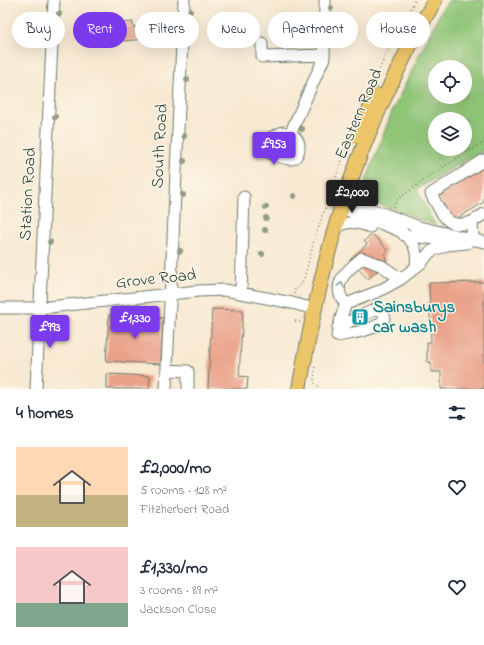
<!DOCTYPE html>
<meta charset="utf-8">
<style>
body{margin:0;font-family:"Indie Flower",sans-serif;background:#f6f6f7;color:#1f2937;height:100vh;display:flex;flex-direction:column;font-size:15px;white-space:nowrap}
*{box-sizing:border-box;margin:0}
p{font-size:13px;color:#747a83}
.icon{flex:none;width:22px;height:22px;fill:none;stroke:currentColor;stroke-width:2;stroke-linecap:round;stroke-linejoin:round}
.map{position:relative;height:389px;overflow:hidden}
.sheet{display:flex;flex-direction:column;background:#fff;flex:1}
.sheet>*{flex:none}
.top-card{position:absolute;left:12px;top:12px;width:460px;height:36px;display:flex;gap:8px}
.buttons{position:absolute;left:428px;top:60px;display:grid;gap:8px}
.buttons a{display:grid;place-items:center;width:44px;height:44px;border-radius:50%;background:#fff;box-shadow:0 4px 16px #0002;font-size:20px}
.price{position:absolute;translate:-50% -34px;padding:0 9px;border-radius:4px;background:#7c3aed;color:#fff;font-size:13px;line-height:26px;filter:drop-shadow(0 1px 2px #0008)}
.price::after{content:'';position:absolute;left:50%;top:24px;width:12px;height:9px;margin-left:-6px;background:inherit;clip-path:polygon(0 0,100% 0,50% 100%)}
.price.selected{background:#222;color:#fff}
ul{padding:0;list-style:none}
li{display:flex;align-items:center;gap:12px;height:100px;padding:0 16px}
li span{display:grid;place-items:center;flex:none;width:112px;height:80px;border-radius:0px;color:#555}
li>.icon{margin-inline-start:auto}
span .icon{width:48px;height:48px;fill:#fffc;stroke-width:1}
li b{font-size:17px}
h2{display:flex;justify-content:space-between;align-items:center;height:48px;padding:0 16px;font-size:17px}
.chip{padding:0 14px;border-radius:18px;background:#fff;box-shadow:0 4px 16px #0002;font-size:14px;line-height:36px}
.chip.selected{background:#7c3aed;color:#fff}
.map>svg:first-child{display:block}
.green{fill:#90c578;stroke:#588156;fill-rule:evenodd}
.building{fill:#eaa38b}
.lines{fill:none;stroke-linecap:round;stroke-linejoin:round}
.minor-casing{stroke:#6b796b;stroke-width:13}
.major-casing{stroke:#6b796b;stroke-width:16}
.path{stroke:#6b796b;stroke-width:1.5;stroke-dasharray:1 3;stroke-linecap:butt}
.minor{stroke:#fff;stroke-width:11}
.major{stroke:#edc569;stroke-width:14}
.tree{fill:#909d84}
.oneway{stroke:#8f9e9a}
.labels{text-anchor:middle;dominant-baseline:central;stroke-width:3;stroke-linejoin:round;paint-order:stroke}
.street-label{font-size:17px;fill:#1f3d34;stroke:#fcf5e5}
.culture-label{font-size:17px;font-weight:bold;fill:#0d838f;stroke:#fcf5e5;text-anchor:start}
</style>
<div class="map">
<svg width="484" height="389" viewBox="0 0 484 389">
<rect width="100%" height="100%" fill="#fcf5e5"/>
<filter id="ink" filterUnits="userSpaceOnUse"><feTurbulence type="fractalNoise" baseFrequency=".025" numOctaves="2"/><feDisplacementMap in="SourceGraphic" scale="8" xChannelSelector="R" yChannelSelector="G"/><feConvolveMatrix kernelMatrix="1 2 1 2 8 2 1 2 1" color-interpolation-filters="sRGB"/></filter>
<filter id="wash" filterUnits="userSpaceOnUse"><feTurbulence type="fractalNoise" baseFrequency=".012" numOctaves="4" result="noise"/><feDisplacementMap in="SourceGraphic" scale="16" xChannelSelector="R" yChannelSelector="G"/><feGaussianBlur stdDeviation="0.9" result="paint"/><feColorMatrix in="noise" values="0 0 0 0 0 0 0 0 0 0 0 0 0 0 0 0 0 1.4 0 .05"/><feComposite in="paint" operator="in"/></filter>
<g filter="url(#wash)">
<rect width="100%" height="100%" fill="#f8e9d2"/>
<path class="green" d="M449,0H484V150L417,189L435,225L373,202L366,181L392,111L442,9ZM435,67H465V97H435ZM435,119H465V149H435Z"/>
<g id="blocks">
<path class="building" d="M133,22V27H140V24L161,23L162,27L166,28V33L162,34L163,38L121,41L120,23Z
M483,168L484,171V202L453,221L438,197Z
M370,236H375L388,251L385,254L386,263L368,279L350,260L367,244L364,241Z
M484,282V389H441V372H431V362H427V342H431L429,283Z
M212,309L243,310L239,376L248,377L247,389H208Z
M109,315L163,318L161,364L106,361Z
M107,374L150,376L149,389H107Z"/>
</g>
</g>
<g filter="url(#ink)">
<use href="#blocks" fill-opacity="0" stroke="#6b796b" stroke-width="1"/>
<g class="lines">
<g class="minor-casing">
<path id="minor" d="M262,43V57L324,55
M283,132C287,133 293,134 296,138C301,144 300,158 291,159C285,160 276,155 270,153L269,143L272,137Z
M290,134L324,58L325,0
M472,222C446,231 442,213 431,194L484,160
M334,231C343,219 357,222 370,227
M404,235L453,241
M473,240L472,222L484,214
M416,266C418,250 414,240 400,231L341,208L335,201L344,199L419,227L484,242
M241,293L244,197
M346,304C329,285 347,270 362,258L382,266L401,279
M0,308H40L198,291L225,290L292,303L314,309
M338,327L376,309L381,310C397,328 347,334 337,336C339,325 341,315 346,304L379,291L401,279L421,263L430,252L434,250L447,245L467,243
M167,370L188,371V389
M36,389L54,0
M166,389L184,0"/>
</g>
<g class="major-casing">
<path id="major" d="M358,136L376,95
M299,389C310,329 322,268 341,209C364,137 397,66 435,0"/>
</g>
<path class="path" d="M373,84L385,56L415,0
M331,192L348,143
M393,207L398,199L438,170L484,142
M294,294L295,289L300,286L304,278L314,241L326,205
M295,321L301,322
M315,367L314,382L318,386V389"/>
<use href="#minor" class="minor"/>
<use href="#major" class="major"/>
</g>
<g class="tree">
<circle cx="331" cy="8" r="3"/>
<circle cx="190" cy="11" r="3"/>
<circle cx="59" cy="14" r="3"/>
<circle cx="190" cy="23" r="3"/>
<circle cx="189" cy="34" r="3"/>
<circle cx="187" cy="80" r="3"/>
<circle cx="55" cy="117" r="3"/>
<circle cx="302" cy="129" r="3"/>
<circle cx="184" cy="136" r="3"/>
<circle cx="288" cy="144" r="3"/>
<circle cx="184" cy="161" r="3"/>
<circle cx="183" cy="195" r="3"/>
<circle cx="294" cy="196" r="3"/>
<circle cx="266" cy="207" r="3"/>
<circle cx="266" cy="218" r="3"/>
<circle cx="265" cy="230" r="3"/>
<circle cx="50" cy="242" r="3"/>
<circle cx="180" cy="251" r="3"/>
<circle cx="262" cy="254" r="3"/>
</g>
<defs><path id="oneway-chevron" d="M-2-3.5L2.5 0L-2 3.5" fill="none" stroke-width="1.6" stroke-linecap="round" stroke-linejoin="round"/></defs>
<use class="oneway" href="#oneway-chevron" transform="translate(341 285) rotate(-76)"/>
</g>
<defs>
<g id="building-square" transform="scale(0.9)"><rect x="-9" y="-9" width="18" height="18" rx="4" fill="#0f9aa8" stroke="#fcf5e5"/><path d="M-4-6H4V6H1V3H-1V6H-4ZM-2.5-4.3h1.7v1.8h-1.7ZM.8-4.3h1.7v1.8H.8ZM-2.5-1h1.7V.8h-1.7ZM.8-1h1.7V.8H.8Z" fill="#fff"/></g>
</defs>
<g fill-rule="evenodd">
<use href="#building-square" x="360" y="317"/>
</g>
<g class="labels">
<g class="street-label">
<text transform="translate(359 114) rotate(-67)">Eastern Road</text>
<text transform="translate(160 146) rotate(-87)">South Road</text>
<text transform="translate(28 194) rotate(-87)">Station Road</text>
<text transform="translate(156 279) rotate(-6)">Grove Road</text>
</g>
<g class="culture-label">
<text x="373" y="307">Sainsburys<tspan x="373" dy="20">car wash</tspan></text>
</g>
</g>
</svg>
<div class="buttons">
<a><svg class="icon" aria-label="locate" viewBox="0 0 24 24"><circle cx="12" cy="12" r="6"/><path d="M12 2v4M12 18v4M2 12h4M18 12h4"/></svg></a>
<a><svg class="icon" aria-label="layers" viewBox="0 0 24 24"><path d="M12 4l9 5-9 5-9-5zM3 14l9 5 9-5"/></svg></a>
</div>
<b class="price" style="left:274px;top:166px">£953</b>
<b class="price selected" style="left:352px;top:214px">£2,000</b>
<b class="price" style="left:135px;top:340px">£1,330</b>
<b class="price" style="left:50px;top:349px">£993</b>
<div class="top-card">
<a class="chip">Buy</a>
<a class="chip selected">Rent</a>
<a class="chip">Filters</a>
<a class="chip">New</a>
<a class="chip">Apartment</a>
<a class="chip">House</a>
</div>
</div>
<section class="sheet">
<h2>4 homes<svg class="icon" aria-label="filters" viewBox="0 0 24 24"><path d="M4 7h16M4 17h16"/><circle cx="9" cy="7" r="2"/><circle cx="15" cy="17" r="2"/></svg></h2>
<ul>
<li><span style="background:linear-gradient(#ffd9b3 60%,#c2b280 0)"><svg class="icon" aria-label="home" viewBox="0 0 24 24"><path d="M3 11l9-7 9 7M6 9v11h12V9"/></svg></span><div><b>£2,000/mo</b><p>5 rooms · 128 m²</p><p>Fitzherbert Road</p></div><svg class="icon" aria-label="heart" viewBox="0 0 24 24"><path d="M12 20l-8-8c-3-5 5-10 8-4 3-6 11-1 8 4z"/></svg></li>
<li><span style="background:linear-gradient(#f6c9c9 70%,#7fa58c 0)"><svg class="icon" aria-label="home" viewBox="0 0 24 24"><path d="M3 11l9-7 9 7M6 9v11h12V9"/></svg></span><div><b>£1,330/mo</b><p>3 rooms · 89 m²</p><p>Jackson Close</p></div><svg class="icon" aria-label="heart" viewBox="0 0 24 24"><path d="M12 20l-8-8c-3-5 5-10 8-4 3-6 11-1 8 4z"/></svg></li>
</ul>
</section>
